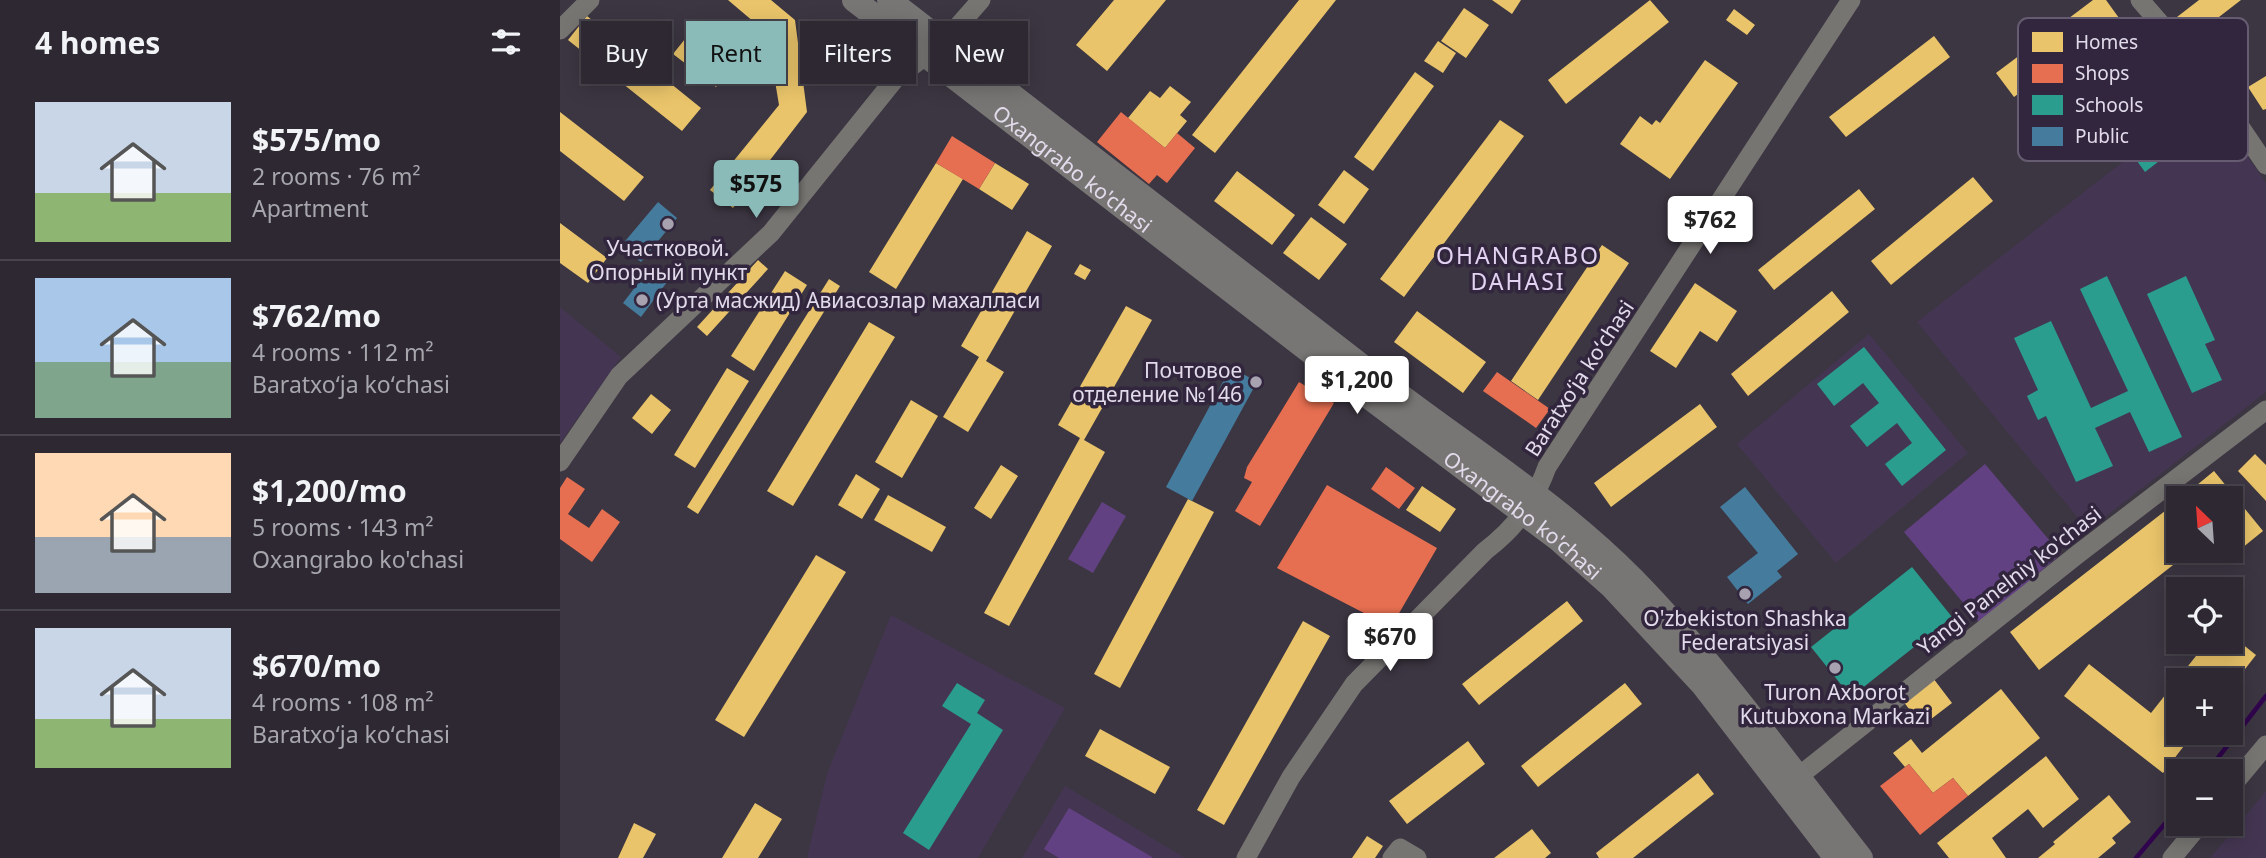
<!DOCTYPE html>
<meta charset="utf-8">
<style>
body{margin:0;font-family:"Noto Sans",sans-serif;background:#35303a;color:#f1f3f6;height:100vh;display:flex;flex-direction:column;font-size:26px;white-space:nowrap}
*{box-sizing:border-box;margin:0}
p{font-size:23px;color:#a7a6ac}
.icon{flex:none;width:38px;height:38px;fill:none;stroke:currentColor;stroke-width:2;stroke-linecap:round;stroke-linejoin:round}
.map{position:relative;flex:1;overflow:hidden}
.panel{display:flex;flex-direction:column;background:#2d2832;width:560px}
.panel>*{flex:none}
.guide{position:absolute;left:21px;top:21px;width:665px;height:63px;display:flex;gap:14px}
.needle{width:46px;rotate:335deg}
.controls{position:absolute;left:1606px;top:486px;display:grid;gap:14px}
.controls a{display:grid;place-items:center;width:77px;height:77px;border-radius:0px;background:#2d2832;box-shadow:0 4px 18px #0003,0 0 0 2px #48444d;font-size:35px}
.price{position:absolute;translate:-50% -60px;padding:0 16px;border-radius:7px;background:#fff;color:#222;font-size:23px;line-height:46px;filter:drop-shadow(0 2px 4px #0008)}
.price::after{content:'';position:absolute;left:50%;top:42px;width:21px;height:16px;margin-left:-10px;background:inherit;clip-path:polygon(0 0,100% 0,50% 100%)}
.price.selected{background:#8bbbb9;color:#111}
ul{padding:0;list-style:none}
li{display:flex;align-items:center;gap:21px;height:175px;padding:0 35px}
li+li{border-top:2px solid #48444d}
li span{display:grid;place-items:center;flex:none;width:196px;height:140px;border-radius:0px;color:#555}
li>.icon{margin-inline-start:auto}
span .icon{width:84px;height:84px;fill:#fffc;stroke-width:1}
li b{font-size:30px}
h2{display:flex;justify-content:space-between;align-items:center;height:84px;padding:0 35px;font-size:30px}
.tag{padding:0 24px;border-radius:0px;background:#2d2832;box-shadow:0 4px 18px #0003,0 0 0 2px #48444d;font-size:24px;line-height:63px}
.tag.selected{background:#8bbbb9;color:#111}
main{display:flex;flex:1;min-height:0}
.map>svg:first-child{display:block}
.built{fill:#443652}
.green{fill:#624182}
.homes{fill:#e9c46a}
.shops{fill:#e76f51}
.schools{fill:#2a9d8f}
.public{fill:#457b9d}
.lines{fill:none;stroke-linecap:round;stroke-linejoin:round}
.stream{stroke:#30054d;stroke-width:4.5}
.minor{stroke:#777572;stroke-width:19}
.major{stroke:#787675;stroke-width:24}
.poi-dot{fill:#a8a1b0;stroke:#31263d;stroke-width:2.5}
.labels{text-anchor:middle;dominant-baseline:central;stroke-width:7;stroke-linejoin:round;paint-order:stroke}
.street-label{font-size:21px;fill:#e2dbeb;stroke:#31263d}
.poi-label{font-size:21px;fill:#e2dbeb;stroke:#31263d}
.neighbourhood-label{font-size:23px;letter-spacing:2px;fill:#e2d3f2;stroke:#31263d}
.key{fill:#31263d;stroke:#665c71;stroke-width:2}
.key-label{font-size:19px;fill:#e2dbeb}
</style>
<main>
<section class="panel">
<h2>4 homes<svg class="icon" aria-label="filters" viewBox="0 0 24 24"><path d="M4 7h16M4 17h16"/><circle cx="9" cy="7" r="2"/><circle cx="15" cy="17" r="2"/></svg></h2>
<ul>
<li><span style="background:linear-gradient(#c9d6e8 65%,#8fb573 0)"><svg class="icon" aria-label="home" viewBox="0 0 24 24"><path d="M3 11l9-7 9 7M6 9v11h12V9"/></svg></span><div><b>$575/mo</b><p>2 rooms · 76 m²</p><p>Apartment</p></div></li>
<li><span style="background:linear-gradient(#a9c7e8 60%,#7fa58c 0)"><svg class="icon" aria-label="home" viewBox="0 0 24 24"><path d="M3 11l9-7 9 7M6 9v11h12V9"/></svg></span><div><b>$762/mo</b><p>4 rooms · 112 m²</p><p>Baratxoʻja koʻchasi</p></div></li>
<li><span style="background:linear-gradient(#ffd9b3 60%,#9aa5b1 0)"><svg class="icon" aria-label="home" viewBox="0 0 24 24"><path d="M3 11l9-7 9 7M6 9v11h12V9"/></svg></span><div><b>$1,200/mo</b><p>5 rooms · 143 m²</p><p>Oxangrabo ko'chasi</p></div></li>
<li><span style="background:linear-gradient(#c9d6e8 65%,#8fb573 0)"><svg class="icon" aria-label="home" viewBox="0 0 24 24"><path d="M3 11l9-7 9 7M6 9v11h12V9"/></svg></span><div><b>$670/mo</b><p>4 rooms · 108 m²</p><p>Baratxoʻja koʻchasi</p></div></li>
</ul>
</section>
<div class="map">
<svg width="1706" height="858" viewBox="0 0 1706 858">
<rect width="100%" height="100%" fill="#3c3642"/>
<path class="built" d="M1646,97L1706,183V392L1532,527L1518,518L1357,322Z
M0,307L61,357L0,443Z
M1309,334L1408,453L1276,563L1177,444Z
M331,615L505,708L418,858H247L267,774Z
M505,786L625,858H462Z
M1706,791V858H1650Z"/>
<path class="green" d="M1425,464L1501,554L1420,623L1344,532Z
M542,502L566,516L533,573L508,559Z
M509,808L592,857V858H499L484,849Z"/>
<path class="homes" d="M168,0H211L235,20L247,112L173,208L150,190L219,105L207,33Z
M554,0H606L547,71L516,45Z
M739,0H776L655,153L632,135Z
M932,0H961L952,14Z
M1090,0L1109,22L1006,104L988,80Z
M1533,0H1546L1559,18L1454,97L1436,73Z
M1639,0H1681L1633,37L1617,17Z
M904,8L929,25L906,58L881,41Z
M1174,9L1195,25L1187,35L1166,20Z
M27,16L141,108L122,131L8,40Z
M1374,36L1390,57L1286,137L1269,117Z
M125,39L167,72L156,87L113,54Z
M878,41L896,53L883,73L864,61Z
M1145,60L1178,83L1110,179L1060,144L1080,116L1092,125L1096,120L1100,123Z
M855,72L874,86L813,171L794,157Z
M1706,76V109L1703,110L1688,87Z
M610,86L631,102L620,115L627,121L605,148L568,118L590,91L600,98Z
M0,112L84,177L64,201L0,151Z
M940,120L964,136L844,297L820,279Z
M376,163L403,179L336,289L309,272Z
M435,163L469,184L452,210L419,189Z
M784,170L809,189L784,224L758,205Z
M677,171L735,215L712,245L654,201Z
M1413,177L1433,201L1331,285L1311,261Z
M1299,189L1315,209L1214,290L1198,270Z
M751,217L787,244L759,280L723,253Z
M0,223L47,258L28,283L0,263Z
M467,231L492,246L426,361L444,372L408,432L383,417L419,357L401,346Z
M1042,245L1069,263L978,400L951,381Z
M198,260L208,269L147,336L137,327Z
M520,264L531,270L525,280L514,274Z
M225,271L247,285L194,371L171,356Z
M269,279L280,286L138,514L127,507Z
M1135,283L1177,311L1157,342L1140,331L1116,368L1090,351Z
M1272,291L1289,312L1188,396L1171,374Z
M566,306L592,320L524,440L545,452L449,626L424,613L520,438L498,425Z
M857,311L926,362L903,393L834,342Z
M309,322L335,337L233,506L207,491Z
M167,368L189,381L135,468L114,455Z
M91,394L111,410L92,434L72,418Z
M351,400L378,416L342,478L315,462Z
M1140,404L1157,427L1051,507L1034,483Z
M1695,454L1706,465V501L1678,471Z
M441,465L458,476L431,519L414,508Z
M1654,471L1703,531L1671,557L1666,551H1671V499H1620Z
M296,474L320,489L302,519L278,505Z
M862,486L896,509L880,532L846,510Z
M328,495L386,527L372,552L314,520Z
M628,499L654,512L560,688L534,674Z
M1619,500V551H1631L1479,670L1450,632Z
M256,555L286,572L184,737L155,720Z
M1007,601L1023,621L919,705L902,684Z
M743,621L770,636L664,825L637,810Z
M1671,635L1696,655L1671,687V681H1619V733H1634L1603,773L1504,696L1529,664L1591,713L1647,642H1671Z
M1373,678L1392,703L1362,726L1343,701Z
M1065,683L1082,704L978,787L961,766Z
M1441,689L1480,738L1408,796L1393,778L1373,793L1349,764L1345,767L1333,753L1351,739L1362,753Z
M540,729L610,767L595,794L525,756Z
M908,741L925,764L847,824L829,801Z
M1486,756L1519,799L1483,828L1468,809L1432,838L1446,858H1389L1377,843Z
M1138,773L1154,794L1073,858H1039L1036,853Z
M1549,795L1571,822L1552,838L1556,843L1538,858H1478L1495,844L1493,842Z
M195,803L222,819L198,858H162Z
M74,823L96,834L83,858H58Z
M972,829L991,853L985,858H934Z
M807,836L823,846L815,858H792Z"/>
<path class="shops" d="M561,112L605,148L617,133L635,148L607,183L597,175L589,184L537,142Z
M392,136L435,163L419,189L376,163Z
M937,372L990,409L976,428L923,391Z
M739,382L774,403L700,526L675,511L692,482L684,478L687,467Z
M826,467L855,488L839,509L811,489Z
M7,477L25,489L8,514L29,528L42,509L60,522L32,562L0,539V488Z
M767,485L877,548L831,627L717,568Z
M1349,764L1373,793L1393,778L1408,796L1360,835L1320,786Z"/>
<path class="schools" d="M1638,113L1647,124L1585,172L1577,161Z
M1547,276L1622,437L1589,452L1570,412L1535,428L1553,466L1516,482L1486,416L1478,420L1467,396L1478,390L1454,338L1491,321L1531,408L1568,391L1520,289Z
M1626,276L1655,340L1645,344L1662,380L1632,393L1587,294Z
M1304,347L1386,450L1342,486L1325,464L1352,443L1337,423L1307,447L1290,426L1319,403L1303,383L1274,406L1257,384Z
M1352,567L1392,617L1291,697L1251,647Z
M397,683L425,700L417,713L443,730L369,850L343,833L411,724L382,706Z"/>
<path class="public" d="M98,202L117,218L81,262L61,246Z
M89,269L107,282L81,317L63,303Z
M671,367L697,382L632,501L606,487Z
M1185,487L1238,554L1217,571L1222,577L1188,604L1167,577L1198,553L1160,507Z"/>
<g class="lines">
<path class="stream" d="M1647,772L1706,696
M1576,858L1619,807"/>
<path class="minor" d="M1580,0L1645,75L1706,165
M0,30L30,0
M0,462L59,376L211,233L335,79L384,42L421,0
M1229,784L1518,554L1706,410
M1671,787L1706,745
M686,858L731,777L794,684L925,551C955,528 974,503 987,467L1291,0
M832,858L840,848L857,858
M1612,858L1640,824"/>
<g class="major">
<path id="s1" d="M294,0L810,398L999,540L1052,587L1142,684L1276,858"/>
<path d="M329,0C491,126 653,252 816,377C902,444 996,501 1073,579C1157,665 1227,764 1301,858"/>
</g>
</g>
<g class="poi-dot">
<circle cx="108" cy="224" r="7"/>
<circle cx="82" cy="300" r="7"/>
<circle cx="696" cy="382" r="7"/>
<circle cx="1185" cy="594" r="7"/>
<circle cx="1275" cy="668" r="7"/>
</g>
<g class="labels">
<g class="street-label">
<text stroke="none"><textPath href="#s1" startOffset="276">Oxangrabo ko'chasi</textPath></text>
<text transform="translate(1019 378) rotate(-57)">Baratxoʻja koʻchasi</text>
<text stroke="none"><textPath href="#s1" startOffset="844">Oxangrabo ko'chasi</textPath></text>
<text transform="translate(1449 580) rotate(-38)">Yangi Panelniy ko'chasi</text>
</g>
<g class="poi-label">
<text x="108" y="248">Участковой.<tspan x="108" dy="24">Опорный пункт</tspan></text>
<text x="96" y="300" text-anchor="start">(Урта масжид) Авиасозлар махалласи</text>
<text x="682" y="370" text-anchor="end">Почтовое<tspan x="682" dy="24">отделение №146</tspan></text>
<text x="1185" y="618">O'zbekiston Shashka<tspan x="1185" dy="24">Federatsiyasi</tspan></text>
<text x="1275" y="692">Turon Axborot<tspan x="1275" dy="24">Kutubxona Markazi</tspan></text>
</g>
<g class="neighbourhood-label">
<text x="958" y="255">OHANGRABO<tspan x="958" dy="26">DAHASI</tspan></text>
</g>
</g>
<rect x="1458" y="18" width="230" height="143" rx="10" class="key"/>
<rect x="1472" y="32" width="31" height="20" fill="#e9c46a"/>
<rect x="1472" y="64" width="31" height="19" fill="#e76f51"/>
<rect x="1472" y="95" width="31" height="20" fill="#2a9d8f"/>
<rect x="1472" y="127" width="31" height="19" fill="#457b9d"/>
<g class="key-label">
<text x="1515" y="49">Homes</text>
<text x="1515" y="80">Shops</text>
<text x="1515" y="112">Schools</text>
<text x="1515" y="143">Public</text>
</g>
</svg>
<div class="controls">
<a><svg class="needle" viewBox="-14 -14 28 28"><path d="M0-13l5 13h-10z" fill="#e53935"/><path d="M0 13l5-13h-10z" fill="#a7a6ac"/></svg></a>
<a><svg class="icon" aria-label="locate" viewBox="0 0 24 24"><circle cx="12" cy="12" r="6"/><path d="M12 2v4M12 18v4M2 12h4M18 12h4"/></svg></a>
<a>+</a>
<a>−</a>
</div>
<b class="price selected" style="left:196px;top:220px">$575</b>
<b class="price" style="left:1150px;top:256px">$762</b>
<b class="price" style="left:797px;top:416px">$1,200</b>
<b class="price" style="left:830px;top:673px">$670</b>
<div class="guide">
<a class="tag">Buy</a>
<a class="tag selected">Rent</a>
<a class="tag">Filters</a>
<a class="tag">New</a>
</div>
</div>
</main>
